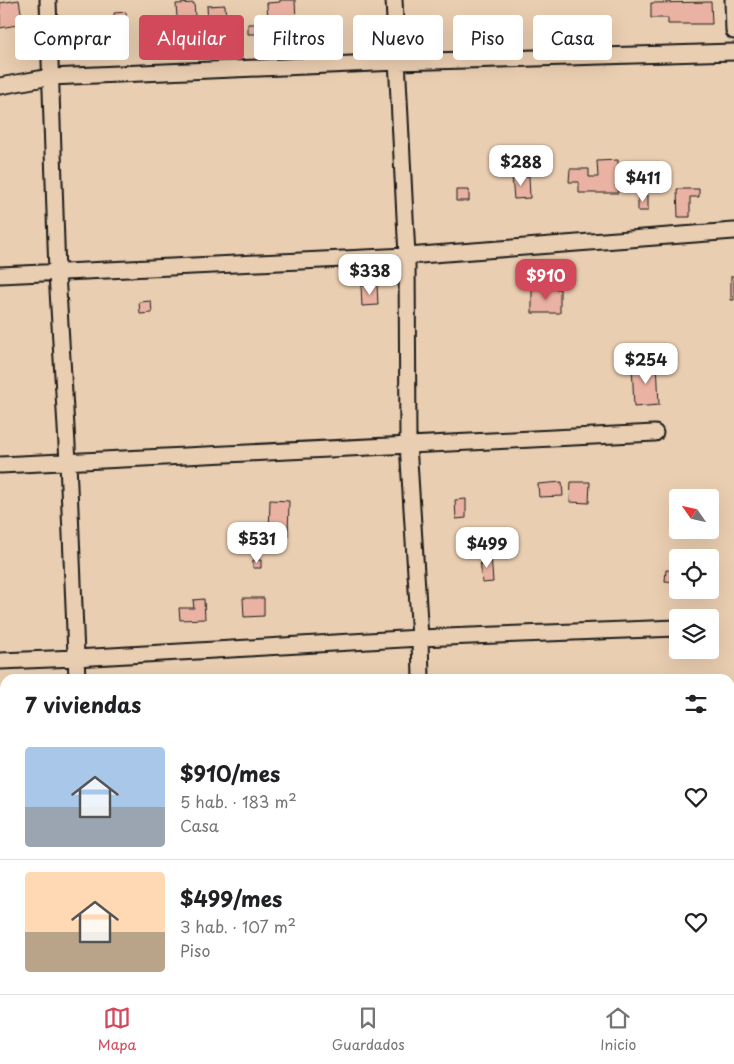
<!DOCTYPE html>
<html lang="es">
<meta charset="utf-8">
<style>
body{margin:0;font-family:"Playpen Sans",sans-serif;background:#f6f6f6;color:#202124;height:100vh;display:flex;flex-direction:column;font-size:19px;white-space:nowrap}
*{box-sizing:border-box;margin:0}
p{font-size:16px;color:#757577}
.icon{flex:none;width:28px;height:28px;fill:none;stroke:currentColor;stroke-width:2;stroke-linecap:round;stroke-linejoin:round}
.map{position:relative;flex:1;overflow:hidden}
.side{position:absolute;left:0px;top:674px;width:735px;height:321px;display:flex;flex-direction:column;background:#fff;border-radius:15px 15px 0 0;box-shadow:0 5px 20px #0002}
.side>*{flex:none}
.hud{position:absolute;left:15px;top:15px;width:705px;height:45px;display:flex;gap:10px}
.needle{width:32px;rotate:304deg}
.controls{position:absolute;left:669px;top:489px;display:grid;gap:10px}
.controls a{display:grid;place-items:center;width:50px;height:50px;border-radius:5px;background:#fff;box-shadow:0 5px 20px #0002;font-size:25px}
.price{position:absolute;translate:-50% -42px;padding:0 11px;border-radius:10px;background:#fff;color:#222;font-size:16px;line-height:32px;filter:drop-shadow(0 1px 2px #0008)}
.price::after{content:'';position:absolute;left:50%;top:30px;width:15px;height:11px;margin-left:-8px;background:inherit;clip-path:polygon(0 0,100% 0,50% 100%)}
.price.selected{background:#d1495b;color:#fff}
ul{padding:0;list-style:none}
li{display:flex;align-items:center;gap:15px;height:125px;padding:0 25px}
li+li{border-top:1px solid #e0e0e0}
li span{display:grid;place-items:center;flex:none;width:140px;height:100px;border-radius:5px;color:#555}
li>.icon{margin-inline-start:auto}
span .icon{width:60px;height:60px;fill:#fffc;stroke-width:1}
li b{font-size:21px}
h2{display:flex;justify-content:space-between;align-items:center;height:60px;padding:0 25px;font-size:21px}
.tag{padding:0 18px;border-radius:5px;background:#fff;box-shadow:0 5px 20px #0002;font-size:18px;line-height:45px}
.tag.selected{background:#d1495b;color:#fff}
.menu{display:flex;justify-content:space-around;align-items:center;height:70px;border-top:1px solid #e0e0e0;background:#fff;font-size:14px;color:#757577}
.menu a{display:grid;justify-items:center;gap:2px}
.menu .selected{color:#d1495b}
.map>svg:first-child{display:block}
.lines{fill:none;stroke-linecap:round;stroke-linejoin:round}
.stream{stroke:#54818e;stroke-width:5}
.building{fill:#eab2a2;stroke:#1c1c1c}
.minor-casing{stroke:#1c1c1c;stroke-width:19}
.minor{stroke:#eaceb1;stroke-width:15}
</style>
<div class="map">
<svg width="734" height="994" viewBox="0 0 734 994">
<rect width="100%" height="100%" fill="#eaceb1"/>
<filter id="ink" filterUnits="userSpaceOnUse"><feTurbulence type="fractalNoise" baseFrequency=".02" numOctaves="2"/><feDisplacementMap in="SourceGraphic" scale="10" xChannelSelector="R" yChannelSelector="G"/><feConvolveMatrix kernelMatrix="1 2 1 2 8 2 1 2 1" color-interpolation-filters="sRGB"/></filter>
<g filter="url(#ink)">
<g class="lines">
<path class="stream" d="M730,775L734,769
M448,994L454,990"/>
</g>
<path class="building" d="M19,0L23,24L0,28V3Z
M280,0H295L296,21L268,22L267,3L280,2Z
M711,2L712,24H668V18H651V3Z
M194,3L196,30L178,31L176,4Z
M225,5L228,52L210,53L207,6Z
M126,12V23L115,24L114,13Z
M248,24H266V34H248Z
M618,160V193H579V182H569L570,169H589V177H598L597,161Z
M529,176L530,198L514,199L512,177Z
M677,189H699V197H690V217H678Z
M456,190H469V201H456Z
M638,195H648V211H638Z
M731,276H734V300H731Z
M377,285L378,305L362,306L361,286Z
M532,289H560V313H532Z
M151,301L152,313L140,314L139,302Z
M657,362L659,405L634,407L632,364Z
M562,482L563,496L539,497L538,484Z
M571,482H590L589,503L570,502Z
M466,499V518L456,519L455,500Z
M270,500L289,501L288,537L269,536Z
M491,555L493,582L482,583L480,556Z
M253,560H261V568H253Z
M666,570L678,571V582L665,581Z
M243,598H264V616L244,617Z
M204,599L205,619L180,620L179,608H194L193,600Z
M0,791H5V822H0Z
M0,985H5V990H10V994H0Z"/>
<g class="lines">
<g class="minor-casing">
<path id="minor" d="M48,0L57,273L68,462L77,679
M394,0L407,256L408,444L420,638L421,679
M733,0L734,31
M0,86L50,77L398,62L734,52
M0,275L407,256L734,231
M0,465L655,433
M0,661L76,658L420,638L677,628
M0,846L5,845
M92,990V994"/>
</g>
<use href="#minor" class="minor"/>
</g>
</g>
</svg>
<div class="controls">
<a><svg class="needle" viewBox="-14 -14 28 28"><path d="M0-13l5 13h-10z" fill="#e53935"/><path d="M0 13l5-13h-10z" fill="#757577"/></svg></a>
<a><svg class="icon" aria-label="locate" viewBox="0 0 24 24"><circle cx="12" cy="12" r="6"/><path d="M12 2v4M12 18v4M2 12h4M18 12h4"/></svg></a>
<a><svg class="icon" aria-label="layers" viewBox="0 0 24 24"><path d="M12 4l9 5-9 5-9-5zM3 14l9 5 9-5"/></svg></a>
</div>
<b class="price" style="left:521px;top:187px">$288</b>
<b class="price" style="left:643px;top:203px">$411</b>
<b class="price" style="left:370px;top:296px">$338</b>
<b class="price selected" style="left:546px;top:301px">$910</b>
<b class="price" style="left:646px;top:385px">$254</b>
<b class="price" style="left:257px;top:564px">$531</b>
<b class="price" style="left:487px;top:569px">$499</b>
<div class="hud">
<a class="tag">Comprar</a>
<a class="tag selected">Alquilar</a>
<a class="tag">Filtros</a>
<a class="tag">Nuevo</a>
<a class="tag">Piso</a>
<a class="tag">Casa</a>
</div>
<section class="side">
<h2>7 viviendas<svg class="icon" aria-label="filters" viewBox="0 0 24 24"><path d="M4 7h16M4 17h16"/><circle cx="9" cy="7" r="2"/><circle cx="15" cy="17" r="2"/></svg></h2>
<ul>
<li><span style="background:linear-gradient(#a9c7e8 60%,#9aa5b1 0)"><svg class="icon" aria-label="home" viewBox="0 0 24 24"><path d="M3 11l9-7 9 7M6 9v11h12V9"/></svg></span><div><b>$910/mes</b><p>5 hab. · 183 m²</p><p>Casa</p></div><svg class="icon" aria-label="heart" viewBox="0 0 24 24"><path d="M12 20l-8-8c-3-5 5-10 8-4 3-6 11-1 8 4z"/></svg></li>
<li><span style="background:linear-gradient(#ffd9b3 60%,#b9a48a 0)"><svg class="icon" aria-label="home" viewBox="0 0 24 24"><path d="M3 11l9-7 9 7M6 9v11h12V9"/></svg></span><div><b>$499/mes</b><p>3 hab. · 107 m²</p><p>Piso</p></div><svg class="icon" aria-label="heart" viewBox="0 0 24 24"><path d="M12 20l-8-8c-3-5 5-10 8-4 3-6 11-1 8 4z"/></svg></li>
</ul>
</section>
</div>
<nav class="menu">
<a class="selected"><svg class="icon" aria-label="map" viewBox="0 0 24 24"><path d="M3 6l6-2 6 2 6-2v14l-6 2-6-2-6 2zM9 4v14M15 6v14"/></svg>Mapa</a>
<a><svg class="icon" aria-label="saved" viewBox="0 0 24 24"><path d="M7 4h10v16l-5-4-5 4z"/></svg>Guardados</a>
<a><svg class="icon" aria-label="home" viewBox="0 0 24 24"><path d="M3 11l9-7 9 7M6 9v11h12V9"/></svg>Inicio</a>
</nav>
